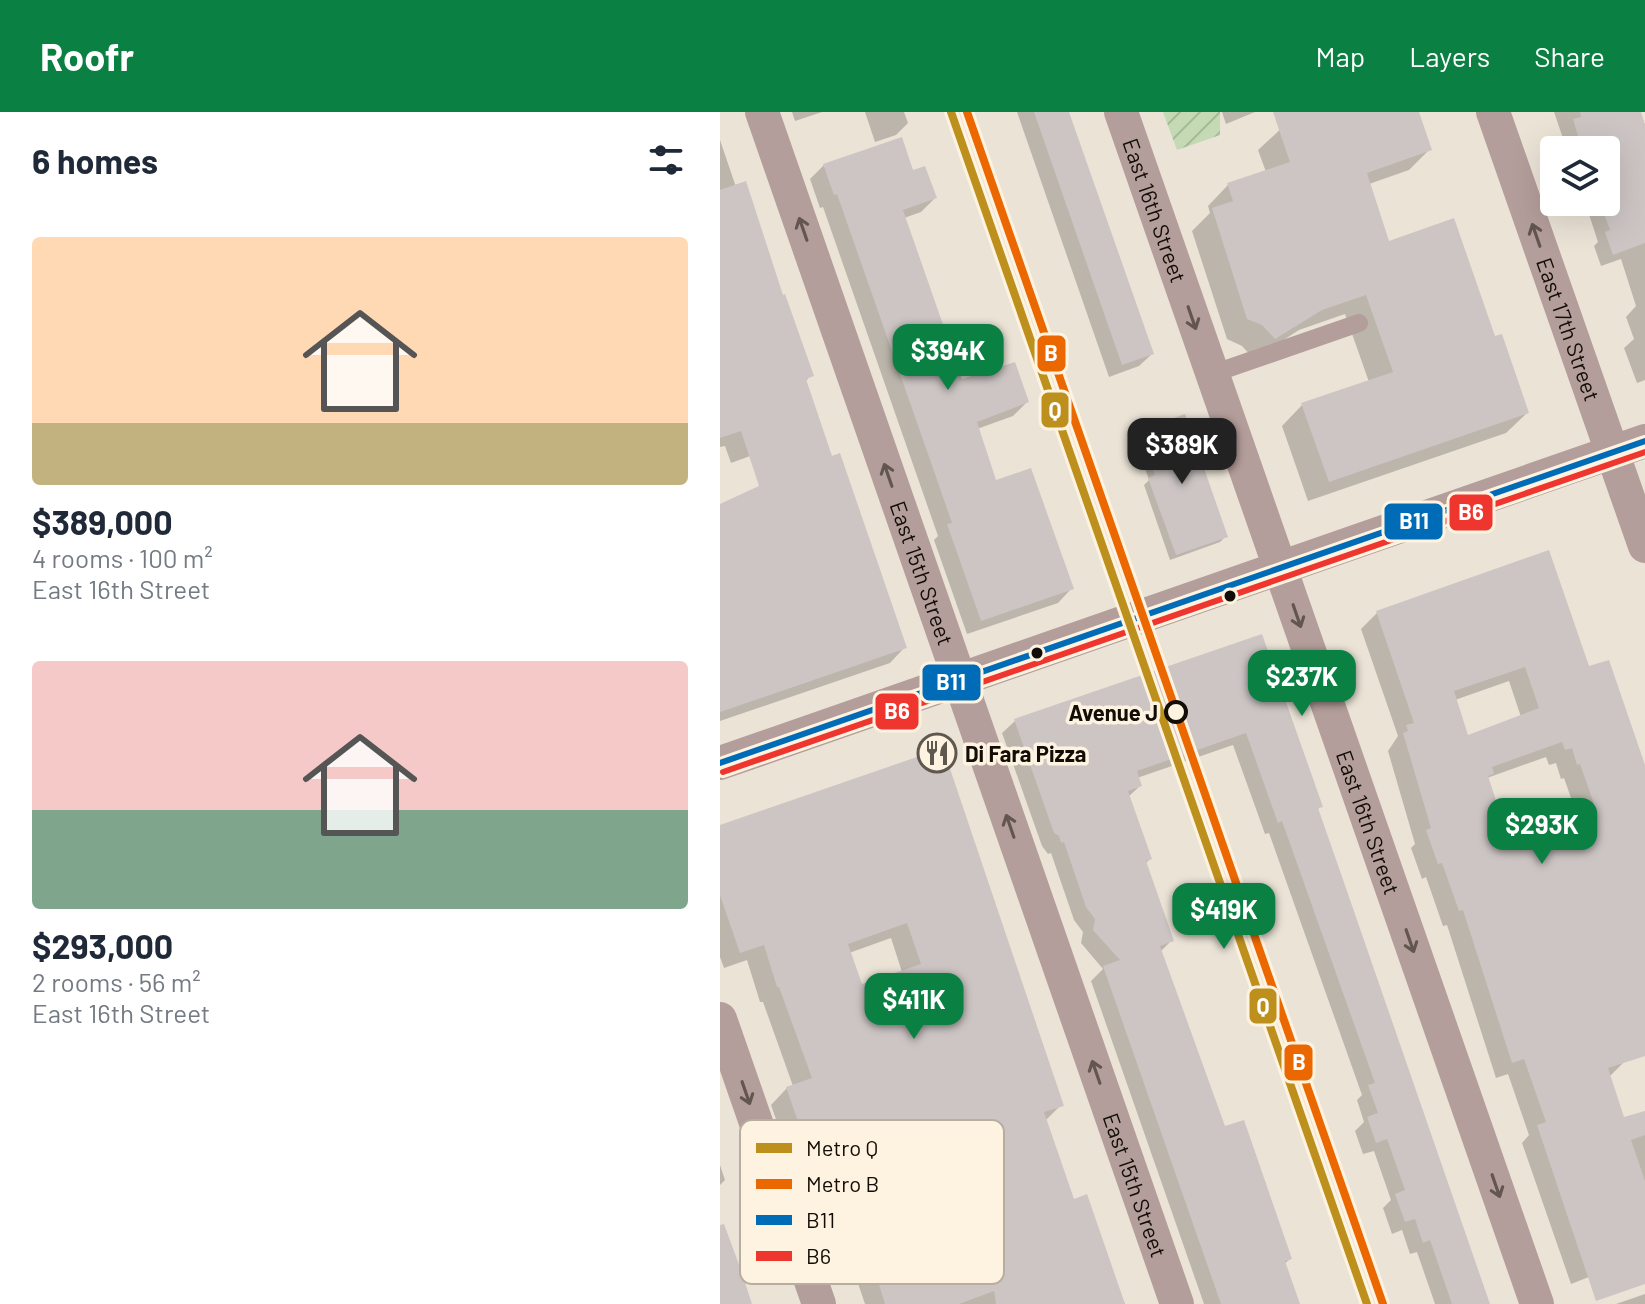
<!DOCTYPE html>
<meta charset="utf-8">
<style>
body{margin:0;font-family:Barlow,sans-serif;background:#f2f2f3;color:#1f2937;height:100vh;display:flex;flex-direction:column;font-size:30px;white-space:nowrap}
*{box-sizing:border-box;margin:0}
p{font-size:26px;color:#747a83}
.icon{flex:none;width:44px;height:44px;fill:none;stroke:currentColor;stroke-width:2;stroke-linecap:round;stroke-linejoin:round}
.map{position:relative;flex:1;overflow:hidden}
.sheet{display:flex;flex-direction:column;background:#fff;width:720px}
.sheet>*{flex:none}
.fabs{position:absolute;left:820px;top:24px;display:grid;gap:16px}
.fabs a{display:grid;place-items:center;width:80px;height:80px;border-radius:8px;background:#fff;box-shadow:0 8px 32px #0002;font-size:40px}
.price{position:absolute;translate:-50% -68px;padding:0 18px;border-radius:16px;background:#0b8043;color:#fff;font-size:26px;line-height:52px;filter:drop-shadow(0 2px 4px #0008)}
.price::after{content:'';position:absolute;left:50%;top:48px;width:24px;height:18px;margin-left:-12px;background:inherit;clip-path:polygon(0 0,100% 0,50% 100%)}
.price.selected{background:#222;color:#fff}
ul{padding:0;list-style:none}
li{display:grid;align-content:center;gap:16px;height:424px;padding:0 32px}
li span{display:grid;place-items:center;height:248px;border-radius:8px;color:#555}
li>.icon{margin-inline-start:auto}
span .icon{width:144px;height:144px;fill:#fffc;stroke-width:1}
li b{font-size:34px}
h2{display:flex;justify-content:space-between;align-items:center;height:96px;padding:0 32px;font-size:34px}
header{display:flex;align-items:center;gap:48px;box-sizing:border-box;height:112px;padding:0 40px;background:#0b8043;color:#fff}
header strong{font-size:38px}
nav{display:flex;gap:44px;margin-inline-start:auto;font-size:28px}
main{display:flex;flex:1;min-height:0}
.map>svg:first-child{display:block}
.garden{fill:url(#garden-furrows)}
.shadow{fill:#0003;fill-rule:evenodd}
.building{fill:#ccc5c4;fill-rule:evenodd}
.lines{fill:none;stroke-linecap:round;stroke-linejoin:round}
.lane{stroke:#b49e9b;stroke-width:18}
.street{stroke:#b49e9b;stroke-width:34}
.bus-1-casing{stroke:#fef3e0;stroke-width:12}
.bus-2-casing{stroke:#fef3e0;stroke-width:12}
.bus-1{stroke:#006cb7;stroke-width:6}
.bus-2{stroke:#ee352e;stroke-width:6}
.metro-1-casing{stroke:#fef3e0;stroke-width:14}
.metro-2-casing{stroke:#fef3e0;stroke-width:14}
.metro-1{stroke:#bd901e;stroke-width:8}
.metro-2{stroke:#eb6800;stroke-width:8}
.oneway{stroke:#635650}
.bus-dot{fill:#120d06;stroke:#fef3e0;stroke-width:3}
.stop-dot{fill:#fef3e0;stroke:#120d06;stroke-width:4}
.labels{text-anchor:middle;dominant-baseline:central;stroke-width:7;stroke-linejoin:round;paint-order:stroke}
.street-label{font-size:22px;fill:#120d06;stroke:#fef3e0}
.stop-label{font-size:22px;font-weight:bold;fill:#120d06;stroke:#fef3e0;text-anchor:end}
.poi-label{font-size:22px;font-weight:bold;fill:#120d06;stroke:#fef3e0;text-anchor:start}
.key{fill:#fef3e0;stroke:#b7ae9f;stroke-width:2}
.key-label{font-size:22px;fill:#120d06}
.line-badge{stroke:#fef3e0;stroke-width:3}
.badge-label{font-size:22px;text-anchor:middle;font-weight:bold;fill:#fff}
</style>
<header>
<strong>Roofr</strong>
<nav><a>Map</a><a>Layers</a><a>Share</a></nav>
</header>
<main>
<section class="sheet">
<h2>6 homes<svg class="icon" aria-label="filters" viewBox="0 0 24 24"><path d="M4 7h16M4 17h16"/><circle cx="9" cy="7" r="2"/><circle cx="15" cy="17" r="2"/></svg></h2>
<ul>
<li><span style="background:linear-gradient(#ffd9b3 75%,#c2b280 0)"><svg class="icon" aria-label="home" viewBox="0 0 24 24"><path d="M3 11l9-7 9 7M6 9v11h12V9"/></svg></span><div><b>$389,000</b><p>4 rooms · 100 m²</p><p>East 16th Street</p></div></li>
<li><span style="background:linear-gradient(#f6c9c9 60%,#7fa58c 0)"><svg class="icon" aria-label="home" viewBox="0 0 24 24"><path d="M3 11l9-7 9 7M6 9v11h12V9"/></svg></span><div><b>$293,000</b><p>2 rooms · 56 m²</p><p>East 16th Street</p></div></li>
</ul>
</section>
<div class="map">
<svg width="925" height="1192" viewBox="0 0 925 1192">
<defs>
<pattern id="garden-furrows" width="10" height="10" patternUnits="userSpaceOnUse" patternTransform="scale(2)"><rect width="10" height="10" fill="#c3dab4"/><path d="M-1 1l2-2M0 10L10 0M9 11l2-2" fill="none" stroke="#a6ba99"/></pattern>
</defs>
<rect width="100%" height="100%" fill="#ebe3d6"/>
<path class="garden" d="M443,0H500V23L457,38Z"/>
<path class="shadow" d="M72,0H102L75,9Z
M145,0H184L188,11L176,23L155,30Z
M297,0H348L432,242L419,254L389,265Z
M502,0H535L506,12Z
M579,0H697L710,37L689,58L649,72L668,131L774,227L807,301L786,321L588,389L562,314L582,293L649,270L625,202L579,218L534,247L522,234L507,227L472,119L490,101L488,94L508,73L546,60L538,38Z
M834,0H920L925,13V268L917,271L904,236L914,227L906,205L916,194L901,147L881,154L874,134L878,130L865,90H886V38H847Z
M0,28L16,75L91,263L85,270L83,325L11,351L5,334L0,335Z
M104,53L192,60L215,86L201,100L184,106L240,270L307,290L293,304L257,317L275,371L351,477L338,491L247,522L214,428L218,424L103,95L100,96L90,67Z
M420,321L506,424L500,430L450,448L424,373L429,368L415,327Z
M119,343L185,535L170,551L0,609V426L112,344Z
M657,501L868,557L925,655V921L904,950L889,965L902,1008L925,1001V1143L851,1172L802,1031L809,1023L788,962L776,966L727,813L723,814L706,765L702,767L691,736L695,732L668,639L678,624L641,517ZM789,569L801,605L747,625L735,588ZM826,645L829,653L836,651L841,667L844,666L856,700L822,713L785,721L767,666Z
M541,524L601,694L597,698L768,1192H715L697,1140L690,1142L682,1118L672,1122L663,1096L671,1088L654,1039L643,1042L635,1019L644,1010L637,988L642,983L549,721L545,722L513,633L417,666L420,674L408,685L430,747L425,752L451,829L440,840L504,1017L570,1147L564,1152L578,1192H484L371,869L383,857L361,831L363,820L354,808L331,741L328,742L322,734L282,621L295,609Z
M222,639L341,993L325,1009L353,1089L405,1192H145L129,1145L123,1148L97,1074L81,1079L51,993L67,976L73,974L43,890H40L27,848L4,856L0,845V716ZM171,826L182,860L141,875L129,841ZM239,1053L264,1125L255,1134L261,1149L235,1159L213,1121L194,1069Z
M0,1053L5,1068L0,1073Z
M925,1182V1192H896Z"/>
<path class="building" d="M314,0H349L434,242L402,253Z
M553,0H699L712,38L647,61L669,129L734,106L775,224L782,222L809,301L609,370L581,291L673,260L646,183L602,198L555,227L542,213L527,207L492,96L513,89L507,71L570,50Z
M860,0H921L925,14V131L893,143L885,120L890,118L880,90H886V30L862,38L853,7L861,5Z
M182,25L193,58L205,54L217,86L183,98L242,267L295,250L309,290L257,310L276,368L311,356L354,477L261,509L227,412L232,411L215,362L117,82L114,83L103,52Z
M26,69L63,183L65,182L94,264L86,267L112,344L120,341L187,536L0,600V392L39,374L21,319L0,326V78Z
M465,302L508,425L456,443L428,366L435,363L419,319Z
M829,438L869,554L889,548L925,653V944L888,956L904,1005L925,999V1023L911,1028L925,1069V1172L876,1189L817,1013L826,1010L804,947L792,951L743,798L739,799L722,751L718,752L706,718L711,716L683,621L688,619L686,613L694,611L656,499ZM805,555L819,596L748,623L734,579ZM842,630L845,638L852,636L857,653L860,652L874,692L823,710L822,706L786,719L768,664L774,662L772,655Z
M542,522L603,695L598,696L620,759L770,1192H732L710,1128L703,1131L695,1107L685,1110L675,1082L685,1078L667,1027L656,1031L647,1005L658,1001L648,973L655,971L562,709L558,711L526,621L417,659L422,674L408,679L432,747L426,749L454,829L440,834L505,1014L524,1008L572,1147L565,1149L580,1192H501L383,854L400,848L373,818L375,807L366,795L344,730L341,731L339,724L334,721L294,607Z
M223,636L344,994L324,1000L354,1087L367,1082L405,1192H276L274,1179L239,1192H165L146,1130L139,1133L113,1059L97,1064L66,975L92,966L59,875H57L44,833L20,841L0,783V713ZM187,811L201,852L142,872L128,832ZM255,1038L281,1112L271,1116L279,1141L236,1156L224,1116L214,1119L193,1060Z
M4,1112L21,1158L32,1192H0V1113Z"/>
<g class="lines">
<path class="lane" d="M492,262L639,211"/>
<g class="street">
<path id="s1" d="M42,0L457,1192"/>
<path id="s2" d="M401,0L817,1192"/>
<path id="s3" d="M773,0L925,434"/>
<path d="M0,651L925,329"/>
<path d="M0,907L99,1192"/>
</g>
<g class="bus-1-casing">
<path id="bus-1" d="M0,651L925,329"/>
</g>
<g class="bus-2-casing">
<path id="bus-2" d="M3,660L925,340"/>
</g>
<use href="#bus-1" class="bus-1"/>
<use href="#bus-2" class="bus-2"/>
<g class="metro-1-casing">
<path id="metro-1" d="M231,0L647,1192"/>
</g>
<g class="metro-2-casing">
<path id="metro-2" d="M247,0L663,1192"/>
</g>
<use href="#metro-1" class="metro-1"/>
<use href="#metro-2" class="metro-2"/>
</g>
<defs><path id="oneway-shaft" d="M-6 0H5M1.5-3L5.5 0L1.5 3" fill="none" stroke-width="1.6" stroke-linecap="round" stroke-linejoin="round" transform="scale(2)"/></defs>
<g class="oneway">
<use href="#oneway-shaft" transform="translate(83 117) rotate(-109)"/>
<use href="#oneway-shaft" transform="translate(816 123) rotate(-109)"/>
<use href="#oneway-shaft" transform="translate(472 206) rotate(71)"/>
<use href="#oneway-shaft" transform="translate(168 363) rotate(-109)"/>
<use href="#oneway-shaft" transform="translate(577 504) rotate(71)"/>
<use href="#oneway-shaft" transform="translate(290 714) rotate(-109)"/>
<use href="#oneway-shaft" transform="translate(690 829) rotate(71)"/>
<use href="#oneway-shaft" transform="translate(376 960) rotate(-109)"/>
<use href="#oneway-shaft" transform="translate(26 981) rotate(71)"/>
<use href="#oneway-shaft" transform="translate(776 1074) rotate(71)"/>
</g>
<defs>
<g id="restaurant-ring" transform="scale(2)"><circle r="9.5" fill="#fef3e0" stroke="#5e584f" stroke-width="1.5"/><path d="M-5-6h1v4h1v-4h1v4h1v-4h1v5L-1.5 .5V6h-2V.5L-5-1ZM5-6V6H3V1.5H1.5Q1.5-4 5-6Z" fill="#5e584f"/></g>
</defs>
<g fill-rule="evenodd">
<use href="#restaurant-ring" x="217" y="641"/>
</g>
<g class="bus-dot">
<circle cx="510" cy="484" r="7"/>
<circle cx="317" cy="541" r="7"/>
</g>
<circle class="stop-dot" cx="456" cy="600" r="10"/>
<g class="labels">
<g class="street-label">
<text stroke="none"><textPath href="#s2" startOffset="104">East 16th Street</textPath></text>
<text stroke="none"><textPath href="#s3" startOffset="230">East 17th Street</textPath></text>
<text stroke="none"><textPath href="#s1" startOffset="488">East 15th Street</textPath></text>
<text stroke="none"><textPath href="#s2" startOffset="752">East 16th Street</textPath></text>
<text stroke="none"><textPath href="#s1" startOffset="1136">East 15th Street</textPath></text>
</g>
<g class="stop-label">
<text x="438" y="600">Avenue J</text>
</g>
<g class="poi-label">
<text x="245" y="641">Di Fara Pizza</text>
</g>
</g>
<rect x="20" y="1008" width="264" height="164" rx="12" class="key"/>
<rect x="36" y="1031" width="36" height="10" fill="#bd901e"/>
<rect x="36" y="1067" width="36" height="10" fill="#eb6800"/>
<rect x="36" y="1103" width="36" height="10" fill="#006cb7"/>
<rect x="36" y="1139" width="36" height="10" fill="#ee352e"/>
<g class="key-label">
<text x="86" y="1044">Metro Q</text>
<text x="86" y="1080">Metro B</text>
<text x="86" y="1116">B11</text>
<text x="86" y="1152">B6</text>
</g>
<g class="line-badge">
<rect x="316" y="222" width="31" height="39" rx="8" fill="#eb6800"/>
<rect x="320" y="279" width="30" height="38" rx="8" fill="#bd901e"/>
<rect x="728" y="381" width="46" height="39" rx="8" fill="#ee352e"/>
<rect x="663" y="390" width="61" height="39" rx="8" fill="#006cb7"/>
<rect x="201" y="551" width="61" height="39" rx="8" fill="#006cb7"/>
<rect x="154" y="580" width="46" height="39" rx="8" fill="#ee352e"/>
<rect x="528" y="875" width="30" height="38" rx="8" fill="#bd901e"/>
<rect x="563" y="931" width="31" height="39" rx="8" fill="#eb6800"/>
</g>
<g class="badge-label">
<text x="331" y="249">B</text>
<text x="335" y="306">Q</text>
<text x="751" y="408">B6</text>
<text x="694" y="417">B11</text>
<text x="231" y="578">B11</text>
<text x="177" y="607">B6</text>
<text x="543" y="902">Q</text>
<text x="579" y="958">B</text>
</g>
</svg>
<div class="fabs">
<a><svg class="icon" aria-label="layers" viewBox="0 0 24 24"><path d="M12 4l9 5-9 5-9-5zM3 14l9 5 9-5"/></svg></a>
</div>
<b class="price" style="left:228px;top:280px">$394K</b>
<b class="price selected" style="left:462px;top:374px">$389K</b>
<b class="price" style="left:582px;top:606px">$237K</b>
<b class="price" style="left:822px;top:754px">$293K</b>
<b class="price" style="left:504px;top:839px">$419K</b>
<b class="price" style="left:194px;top:929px">$411K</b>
</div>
</main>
